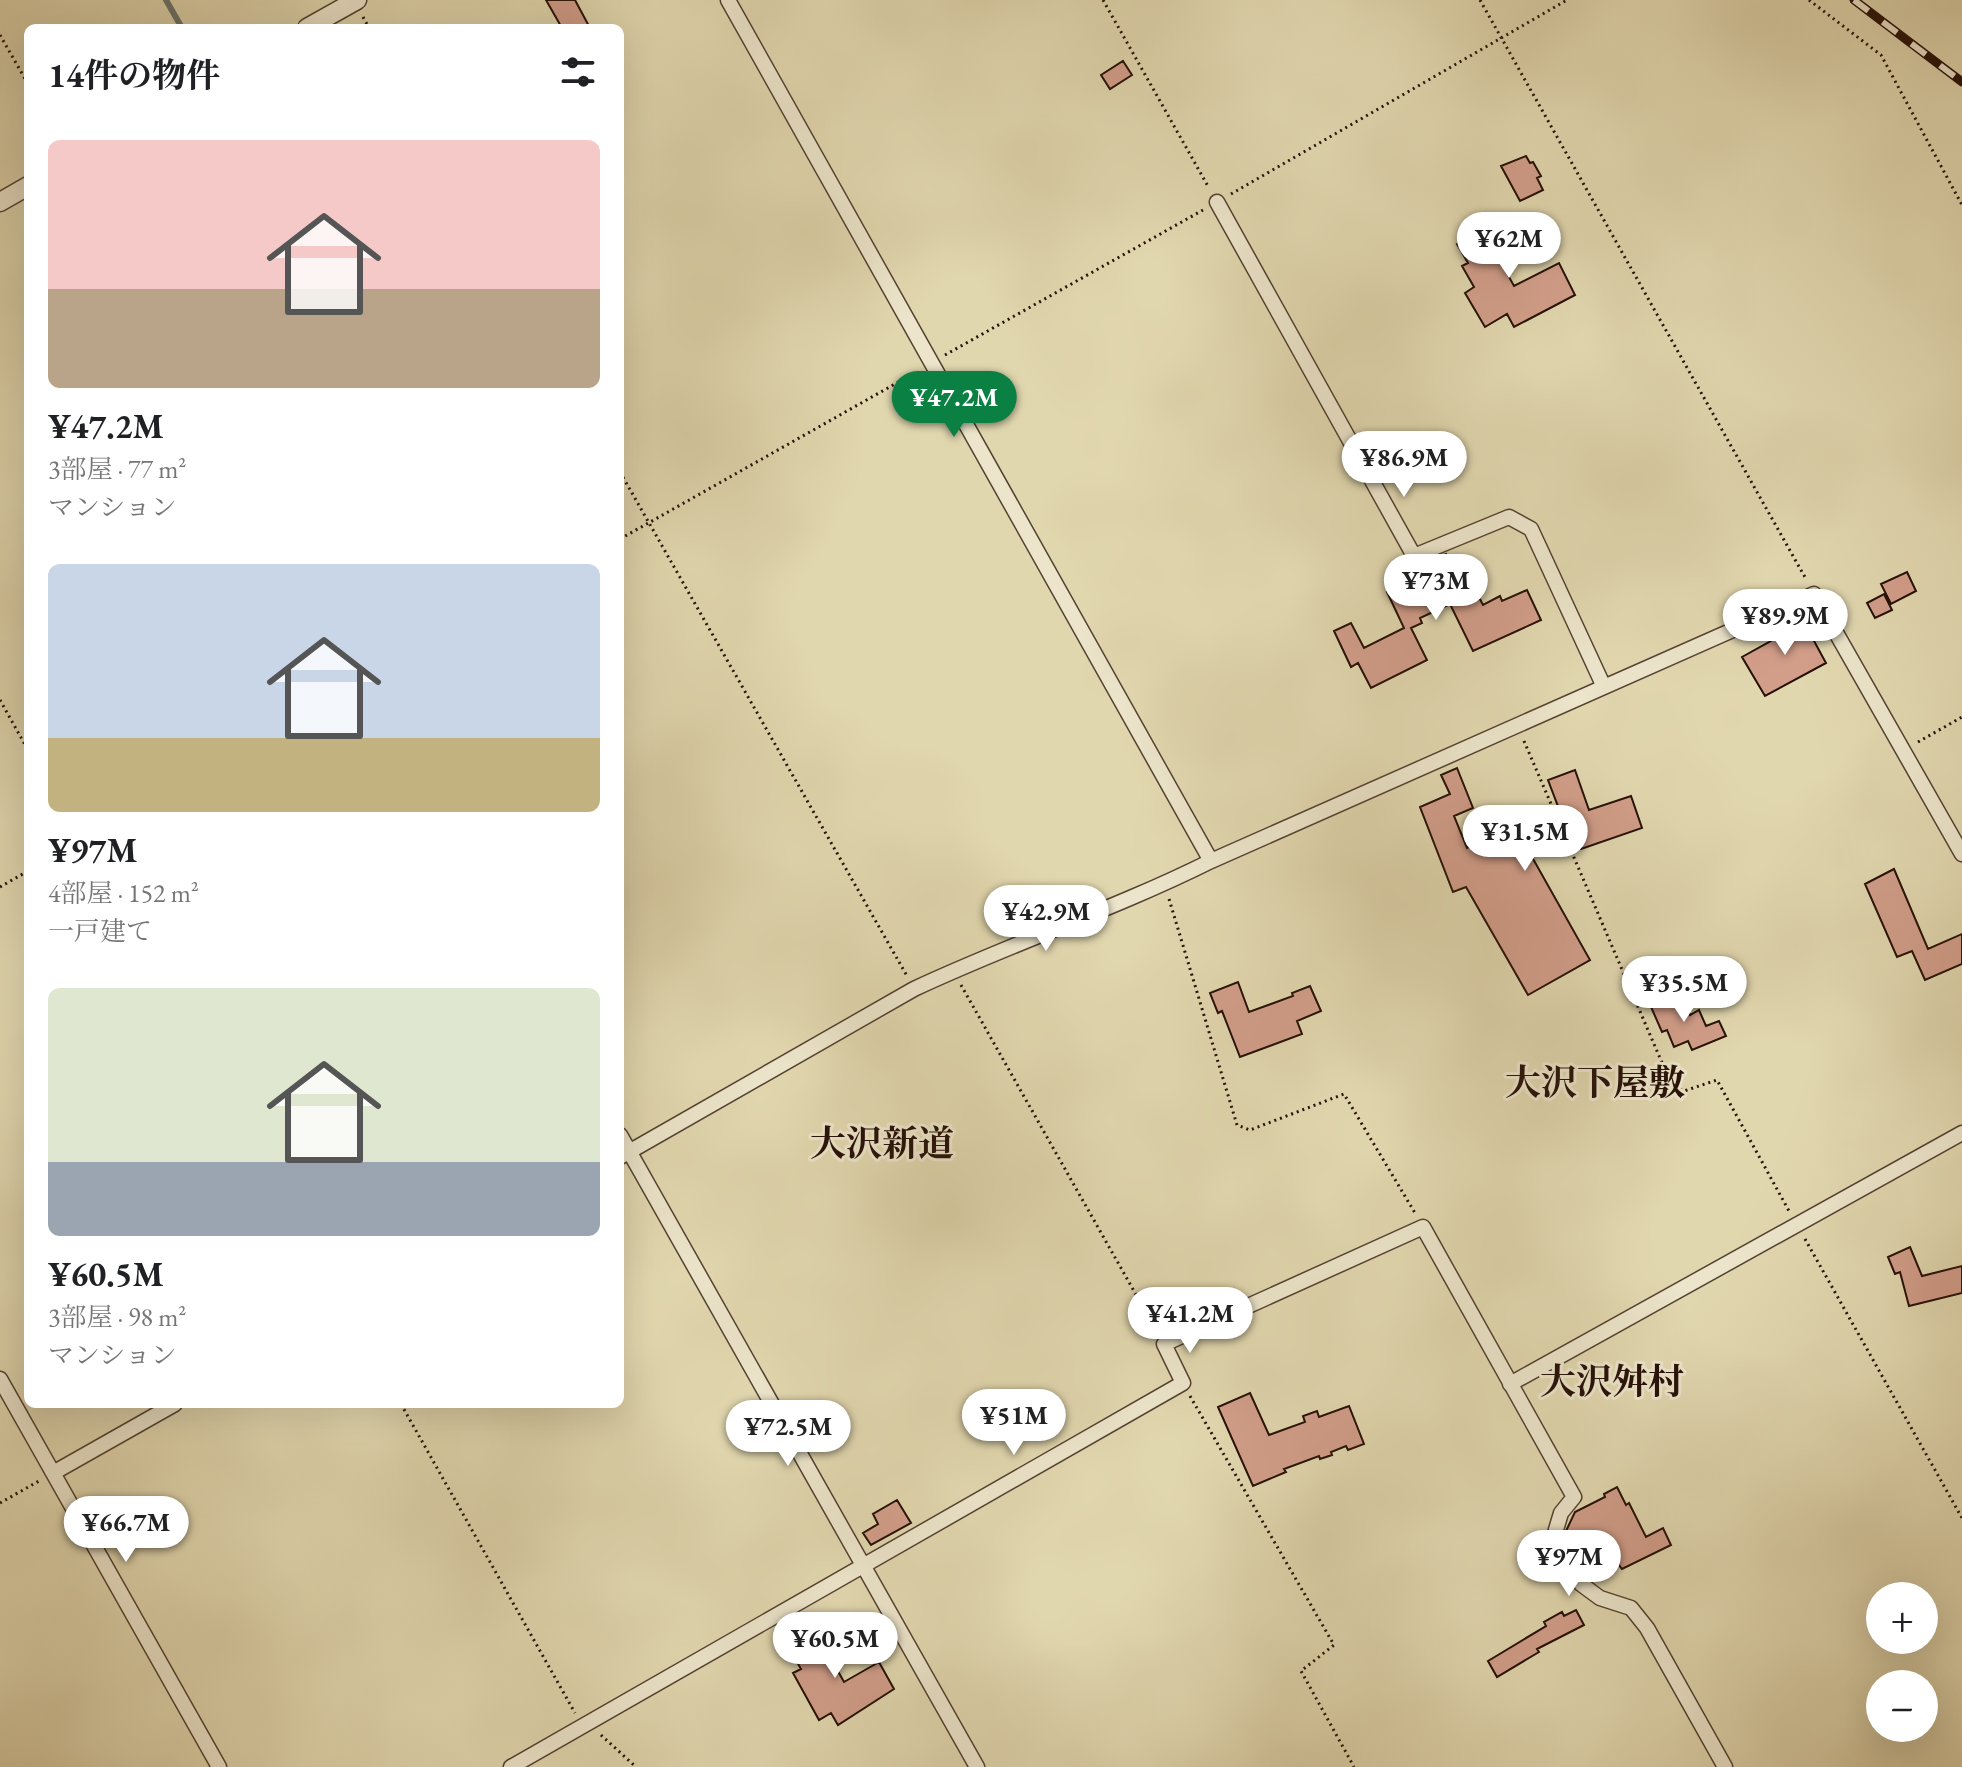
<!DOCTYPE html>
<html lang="ja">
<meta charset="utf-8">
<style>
body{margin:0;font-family:"EB Garamond","Noto Serif JP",serif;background:#f2f2f2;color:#202124;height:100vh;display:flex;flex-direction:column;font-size:30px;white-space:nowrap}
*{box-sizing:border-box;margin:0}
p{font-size:26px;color:#757577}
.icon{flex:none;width:44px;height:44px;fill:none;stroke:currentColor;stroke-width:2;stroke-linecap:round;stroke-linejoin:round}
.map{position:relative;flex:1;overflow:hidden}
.panel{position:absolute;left:24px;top:24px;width:600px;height:1384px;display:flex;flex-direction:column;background:#fff;border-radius:12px;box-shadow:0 8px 32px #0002}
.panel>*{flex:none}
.tools{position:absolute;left:1866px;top:1582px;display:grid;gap:16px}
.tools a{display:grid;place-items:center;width:72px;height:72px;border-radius:50%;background:#fff;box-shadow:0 8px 32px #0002;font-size:40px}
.price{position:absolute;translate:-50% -68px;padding:0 18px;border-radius:28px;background:#fff;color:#222;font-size:26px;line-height:52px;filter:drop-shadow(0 2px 4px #0008)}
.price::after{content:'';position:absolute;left:50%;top:48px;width:24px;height:18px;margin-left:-12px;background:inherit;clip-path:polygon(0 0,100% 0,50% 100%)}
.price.active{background:#0b8043;color:#fff}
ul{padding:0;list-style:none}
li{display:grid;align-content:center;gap:16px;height:424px;padding:0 24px}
li span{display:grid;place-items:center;height:248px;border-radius:12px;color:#555}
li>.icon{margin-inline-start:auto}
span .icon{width:144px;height:144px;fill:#fffc;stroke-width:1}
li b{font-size:34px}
h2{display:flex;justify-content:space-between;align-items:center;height:96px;padding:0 24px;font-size:34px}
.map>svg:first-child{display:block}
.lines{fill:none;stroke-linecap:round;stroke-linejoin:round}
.stream{stroke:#69756f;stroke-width:6}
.building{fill:#d29e8a;stroke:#251007;stroke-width:2}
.minor-casing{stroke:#544231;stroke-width:17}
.tertiary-casing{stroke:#544231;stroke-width:21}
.path{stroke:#251007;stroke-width:3;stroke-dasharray:2 4;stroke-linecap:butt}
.minor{stroke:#ece5cb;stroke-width:14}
.tertiary{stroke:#ece5cb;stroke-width:18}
.rail-casing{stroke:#251007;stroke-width:9}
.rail{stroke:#ece5cb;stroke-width:6;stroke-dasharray:18;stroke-linecap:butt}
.labels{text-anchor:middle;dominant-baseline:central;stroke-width:6;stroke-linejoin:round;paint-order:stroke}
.quarter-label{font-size:36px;font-weight:bold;fill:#251007;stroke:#ece5cb}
</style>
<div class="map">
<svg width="1962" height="1767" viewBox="0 0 1962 1767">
<rect width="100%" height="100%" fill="#e1d7af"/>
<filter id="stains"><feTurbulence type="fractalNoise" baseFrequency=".0025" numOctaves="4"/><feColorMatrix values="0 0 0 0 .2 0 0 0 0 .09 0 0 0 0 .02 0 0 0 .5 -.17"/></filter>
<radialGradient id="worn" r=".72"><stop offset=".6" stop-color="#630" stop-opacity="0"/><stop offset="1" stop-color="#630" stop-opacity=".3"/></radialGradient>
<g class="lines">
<path class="stream" d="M166,0L182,28"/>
</g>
<path class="building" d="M546,0H575L590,28H562Z
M1123,61L1132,75L1110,89L1101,75Z
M1526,156L1530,163L1533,162L1541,176L1537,178L1543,190L1520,201L1501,166Z
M1524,221L1533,237L1498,257L1514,286L1559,263L1575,295L1514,327L1507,314L1485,327L1465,293L1474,287L1462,266L1468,263L1457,244L1481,230L1488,242Z
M1446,554L1459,580L1468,576L1483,605L1500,596L1502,601L1527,590L1541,620L1473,651L1450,604L1420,618L1422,623L1411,628L1427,660L1371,688L1358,663L1351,667L1334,631L1351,623L1364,648L1404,628L1387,592L1405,584L1407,588L1437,574L1430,560Z
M1907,572L1916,591L1891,604L1881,584Z
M1884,594L1892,610L1875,618L1867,603Z
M1800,615L1826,663L1765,696L1742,657L1776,638L1772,630Z
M1457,768L1473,808L1454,816L1467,848L1559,809L1548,780L1575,770L1589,810L1631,796L1642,828L1581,849L1577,840L1532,857L1590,960L1528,995L1466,887L1453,892L1420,807L1450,794L1441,775Z
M1894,869L1928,949L1962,934V964L1925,980L1912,951L1897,957L1865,884Z
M1238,982L1249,1012L1293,996L1292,993L1310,986L1321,1011L1297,1021L1302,1034L1240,1057L1222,1011L1218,1013L1210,993Z
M1663,994L1666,1000L1673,997L1678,1010L1686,1007L1690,1015L1699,1010L1706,1026L1719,1021L1726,1036L1692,1050L1688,1041L1674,1047L1667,1030L1662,1032L1648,1000Z
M1910,1247L1922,1276L1962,1266V1293L1909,1306L1900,1272L1895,1274L1888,1257Z
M1250,1393L1269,1435L1305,1422L1303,1416L1317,1411L1319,1417L1349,1406L1364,1444L1348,1450L1346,1446L1331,1452L1332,1455L1320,1459L1319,1456L1284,1469L1286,1472L1253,1486L1218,1407Z
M1617,1487L1626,1505L1629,1503L1646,1537L1663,1528L1671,1545L1622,1569L1618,1564L1600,1573L1593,1558L1586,1562L1581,1552L1577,1554L1566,1531L1575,1512L1605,1497L1604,1494Z
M897,1500L911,1523L871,1545L863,1533L878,1524L873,1514Z
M1576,1610L1584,1625L1537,1649L1539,1652L1497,1677L1488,1661L1546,1626L1544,1622L1562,1612L1564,1616Z
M828,1626L837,1641L825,1648L844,1682L879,1662L894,1689L838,1725L831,1713L819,1720L793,1673L801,1669L789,1648Z"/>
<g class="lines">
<g class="minor-casing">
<path id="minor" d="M728,0L1211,861
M1217,202L1414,556L1509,517L1531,529L1604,687
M620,1135L977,1767
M620,1157L914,989C1012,943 1115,909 1211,861L1814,594L1962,854
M0,1379L219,1767
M1510,1384L1962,1133
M53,1473L175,1404
M511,1767L1183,1383L1164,1344L1423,1227L1574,1497L1561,1513L1555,1533L1558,1553L1581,1584L1600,1598L1631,1608L1647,1628L1725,1767"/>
</g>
<g class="tertiary-casing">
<path id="tertiary" d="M307,28L357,0
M0,202L28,186"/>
</g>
<path class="path" d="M1103,0L1209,188
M1480,0L1806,579
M1809,0L1881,55L1962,205
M363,17L369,28
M0,35L28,84
M1231,194L1567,0
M945,355L1203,210
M620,472L907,976
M620,539L918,371
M0,700L28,750
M1524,741L1672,1086L1684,1091L1717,1080L1789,1211
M1918,742L1962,717
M0,887L28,871
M1169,899L1237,1125L1250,1130L1344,1094L1415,1213
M961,985L1156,1330
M1805,1239L1962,1518
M1190,1396L1334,1645L1301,1671L1354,1767
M401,1404L575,1713
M0,1503L39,1481
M601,1735L636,1767"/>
<use href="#minor" class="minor"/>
<use href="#tertiary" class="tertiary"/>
<g class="rail-casing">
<path id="rail" d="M1854,0L1962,82"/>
</g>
<use href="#rail" class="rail"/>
</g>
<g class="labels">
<g class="quarter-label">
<text x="1595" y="1082">大沢下屋敷</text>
<text x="882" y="1143">大沢新道</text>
<text x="1612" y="1381">大沢舛村</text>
</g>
</g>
<rect width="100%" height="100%" filter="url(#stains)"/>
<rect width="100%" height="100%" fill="url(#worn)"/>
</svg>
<div class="tools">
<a>+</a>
<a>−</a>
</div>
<b class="price" style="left:1509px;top:280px">¥62M</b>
<b class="price active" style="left:954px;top:439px">¥47.2M</b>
<b class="price" style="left:1404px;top:499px">¥86.9M</b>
<b class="price" style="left:1436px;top:622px">¥73M</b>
<b class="price" style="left:1785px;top:657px">¥89.9M</b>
<b class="price" style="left:1525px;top:873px">¥31.5M</b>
<b class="price" style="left:1046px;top:953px">¥42.9M</b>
<b class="price" style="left:1684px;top:1024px">¥35.5M</b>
<b class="price" style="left:1190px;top:1355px">¥41.2M</b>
<b class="price" style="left:1014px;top:1457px">¥51M</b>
<b class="price" style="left:788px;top:1468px">¥72.5M</b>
<b class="price" style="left:126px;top:1564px">¥66.7M</b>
<b class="price" style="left:1569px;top:1598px">¥97M</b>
<b class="price" style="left:835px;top:1680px">¥60.5M</b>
<section class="panel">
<h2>14件の物件<svg class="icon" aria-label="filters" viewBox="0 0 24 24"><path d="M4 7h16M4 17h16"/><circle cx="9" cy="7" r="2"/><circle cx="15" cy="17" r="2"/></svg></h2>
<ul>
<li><span style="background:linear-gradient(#f6c9c9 60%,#b9a48a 0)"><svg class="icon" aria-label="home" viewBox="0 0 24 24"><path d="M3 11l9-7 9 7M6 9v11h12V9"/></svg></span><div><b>¥47.2M</b><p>3部屋 · 77 m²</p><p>マンション</p></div></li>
<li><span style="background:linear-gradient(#c9d6e8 70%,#c2b280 0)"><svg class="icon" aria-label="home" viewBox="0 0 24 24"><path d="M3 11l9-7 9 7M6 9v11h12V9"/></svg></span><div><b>¥97M</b><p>4部屋 · 152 m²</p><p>一戸建て</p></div></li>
<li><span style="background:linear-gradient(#dfe7d0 70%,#9aa5b1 0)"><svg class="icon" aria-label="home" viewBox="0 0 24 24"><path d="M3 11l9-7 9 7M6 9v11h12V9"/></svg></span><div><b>¥60.5M</b><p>3部屋 · 98 m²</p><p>マンション</p></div></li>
</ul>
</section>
</div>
